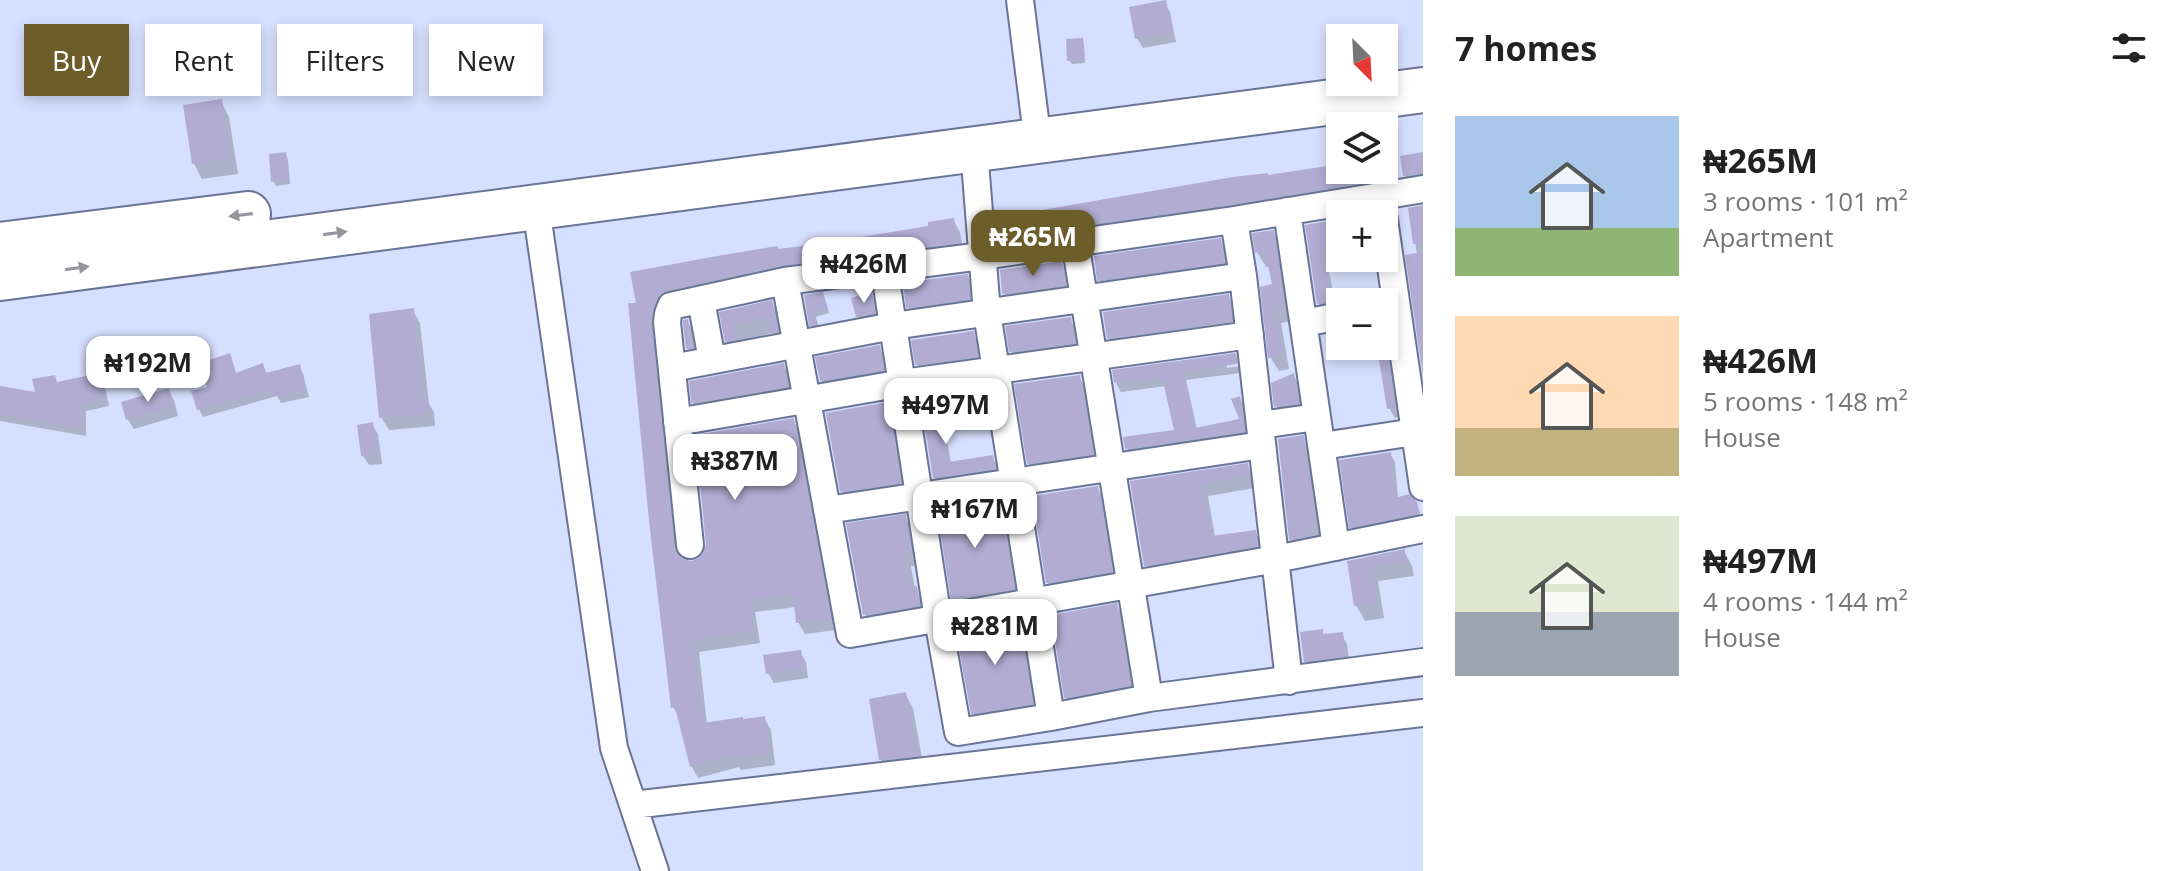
<!DOCTYPE html>
<meta charset="utf-8">
<style>
body{margin:0;font-family:"Open Sans",sans-serif;background:#f2f2f2;color:#222;height:100vh;display:flex;flex-direction:column;font-size:30px;white-space:nowrap}
*{box-sizing:border-box;margin:0}
p{font-size:26px;color:#767676}
.icon{flex:none;width:44px;height:44px;fill:none;stroke:currentColor;stroke-width:2;stroke-linecap:round;stroke-linejoin:round}
.map{position:relative;flex:1;overflow:hidden}
.details{display:flex;flex-direction:column;background:#fff;width:760px}
.details>*{flex:none}
.guide{position:absolute;left:24px;top:24px;width:760px;height:72px;display:flex;gap:16px}
.needle{width:52px;rotate:156deg}
.tools{position:absolute;left:1326px;top:24px;display:grid;gap:16px}
.tools a{display:grid;place-items:center;width:72px;height:72px;border-radius:0px;background:#fff;box-shadow:0 4px 12px #0003;font-size:40px}
.price{position:absolute;translate:-50% -68px;padding:0 18px;border-radius:16px;background:#fff;color:#222;font-size:26px;line-height:52px;filter:drop-shadow(0 2px 4px #0008)}
.price::after{content:'';position:absolute;left:50%;top:48px;width:24px;height:18px;margin-left:-12px;background:inherit;clip-path:polygon(0 0,100% 0,50% 100%)}
.price.current{background:#6d5d2b;color:#fff}
ul{padding:0;list-style:none}
li{display:flex;align-items:center;gap:24px;height:200px;padding:0 32px}
li span{display:grid;place-items:center;flex:none;width:224px;height:160px;border-radius:0px;color:#555}
li>.icon{margin-inline-start:auto}
span .icon{width:96px;height:96px;fill:#fffc;stroke-width:1}
li b{font-size:34px}
h2{display:flex;justify-content:space-between;align-items:center;height:96px;padding:0 32px;font-size:34px}
.pill{padding:0 28px;border-radius:0px;background:#fff;box-shadow:0 4px 12px #0003;font-size:28px;line-height:72px}
.pill.current{background:#6d5d2b;color:#fff}
main{display:flex;flex:1;min-height:0}
.map>svg:first-child{display:block}
.shadow{fill:#0003}
.building{fill:#b2acd2}
.lines{fill:none;stroke-linecap:round;stroke-linejoin:round}
.street-casing{stroke:#6a7496;stroke-width:30}
.highway-casing{stroke:#6a7496;stroke-width:48}
.street{stroke:#fff;stroke-width:26}
.highway{stroke:#fff;stroke-width:44}
.oneway{fill:#94969c}
</style>
<main>
<div class="map">
<svg width="1423" height="871" viewBox="0 0 1423 871">
<rect width="100%" height="100%" fill="#d6dffd"/>
<path class="shadow" d="M1165,3L1170,12L1176,42L1143,48L1137,38Z
M1082,40L1084,44L1085,63L1072,64L1069,60Z
M221,101L229,117L238,174L202,179L194,164L185,107Z
M285,154L288,159L290,184L276,186L273,181Z
M1423,154V189L1413,190L1405,175Z
M1340,166V170H1372L1378,180L1381,199L1009,255L999,237L1268,177Z
M1423,206V362L1417,255L1410,209Z
M953,220L960,232L964,254L675,302L657,337L680,559L693,563L700,560L793,420L800,432L836,630L805,634L798,622L796,607L755,612L760,643L699,652L707,725L764,718L771,730L775,765L741,770L739,767L698,778L692,767L680,720L673,707L638,304L632,274L930,228Z
M1340,221V258H1378L1379,260L1328,267L1338,315L1327,317L1319,304L1307,226Z
M1273,232L1281,246L1292,321L1281,323L1289,369L1279,371L1270,357L1274,286L1270,266L1266,267L1257,252Z
M1220,240L1228,255L1231,278L1108,295L1099,280Z
M1061,263L1070,278L1073,300L1012,309L1004,294Z
M967,276L976,291L977,314L917,322L908,307Z
M871,294L876,304L879,323L864,326L858,316Z
M806,296L825,299L829,313L815,317L819,328L814,329L811,325Z
M1228,296L1236,310L1239,335L1117,352L1109,338Z
M771,302L780,318L785,347H781L773,333L739,341L742,355L736,356L727,341L722,313Z
M413,311L420,323L429,404L434,412L435,426L389,430L381,417Z
M1070,319L1074,326L1078,350L1016,359L1011,351Z
M687,321L693,331L698,357L693,358L688,348Z
M1384,325L1387,330L1400,417L1395,418L1389,408L1380,351H1378L1375,346H1384Z
M973,333L981,348L985,372L926,380L917,364Z
M879,347L884,357L888,380L827,390L822,380Z
M1235,355L1239,362L1226,364L1227,368L1240,366L1241,373L1186,380L1197,429L1242,420L1240,398L1245,407L1249,440L1132,458L1127,449L1176,431L1166,386L1121,392L1116,383Z
M229,356L237,375L262,366L267,374L299,366L303,374L309,397L281,403L277,396L203,417L199,409Z
M783,365L792,380L795,402L702,418L693,403L691,383Z
M99,375L104,383L109,406L86,411V436L0,421V388L38,394L54,377L58,384Z
M1294,376L1302,391L1306,418L1285,421L1276,406Z
M1079,377L1084,386L1097,463L1034,472L1029,463Z
M168,390L174,400L178,416L134,429L128,420L123,404Z
M935,397L941,407L951,463L992,457L998,467L1000,478L940,487L934,477Z
M887,404L895,418L908,497L850,505L842,491Z
M372,424L378,434L382,464L369,465L363,456Z
M1302,437L1311,452L1324,538L1300,554L1291,539Z
M1390,454L1395,462L1398,499L1415,503L1423,522L1356,535L1351,527Z
M1247,465L1254,477L1255,488L1208,496L1215,537L1255,532L1262,544L1263,558L1153,577L1146,565L1132,483Z
M1097,488L1104,500L1118,584L1055,595L1048,583Z
M999,502L1006,514L1020,601L960,611L953,599Z
M905,517L913,532L919,565L911,566L915,589L924,604L927,621L874,630L865,615Z
M1404,551L1412,566L1414,576L1378,581L1384,618L1365,621L1356,605L1350,562Z
M1116,605L1125,621L1138,700L1075,713L1066,697Z
M1018,623L1027,638L1040,719L982,728L973,713Z
M1321,631L1325,636L1341,634L1347,644L1350,666L1312,671L1306,661Z
M800,652L806,662L808,678L774,683L768,673Z
M905,694L913,708L924,769L889,773L881,760Z"/>
<path class="building" d="M1166,0L1172,32L1135,39L1129,7Z
M1083,38L1084,59L1067,61L1066,39Z
M222,99L230,159L192,164L183,105Z
M286,152L289,180L271,182L269,154Z
M1423,152V173L1403,176L1400,156Z
M1340,164V170H1370L1372,181L1232,204L997,238L995,218L1233,177L1268,173V175Z
M1423,205V243L1413,244L1408,208Z
M954,218L958,243L782,265L668,290L660,294L656,300L651,324L674,547L677,554L683,559L692,561L699,558L704,552L706,544L695,435L794,418L831,619L796,623L793,595L750,600L754,631L693,640L703,723L743,717V719L765,716L770,753L733,759L732,755L690,767L675,707L671,708L649,521L628,303H636L630,272L723,255L778,246V249L819,244L928,226V222Z
M1340,219V251L1322,253L1332,301L1317,304L1305,225Z
M1274,230L1285,306L1274,308L1282,355L1268,358L1260,287L1272,284L1265,251L1255,253L1252,233Z
M1221,238L1224,263L1097,281L1094,256Z
M1423,252V376L1405,255Z
M1062,261L1066,285L1002,294L1000,270Z
M968,274L970,299L906,308L903,283Z
M823,292L828,309L814,312L818,324L809,326L804,295Z
M872,292L875,313L856,317L851,298Z
M1229,294L1232,321L1107,339L1103,312Z
M772,300L778,332L771,333L767,317L732,326L735,340L725,342L719,312Z
M414,308L423,398L427,397L429,414L379,418L369,314Z
M1071,317L1075,343L1009,352L1005,326Z
M688,319L693,348L686,349L683,322V320Z
M1384,330L1395,408L1387,409L1379,360L1384,359Z
M974,331L978,357L915,365L911,340Z
M880,345L884,370L820,381L815,357Z
M230,353L236,373L263,363L266,373L300,364L306,390L275,396L273,389L197,410L191,391L207,387L200,363Z
M1236,353L1237,364L1183,371L1195,428L1239,419L1231,399L1240,396L1245,431L1125,449L1123,437L1174,430L1162,377L1114,383L1112,370Z
M784,363L788,387L691,403L689,381Z
M100,373L106,398L82,403V428L0,414V386L35,392L32,379L55,375L57,382Z
M1294,373L1299,403L1274,407L1271,383Z
M1080,375L1093,454L1027,464L1014,384Z
M169,388L174,406L126,420L121,402Z
M936,395L948,462L993,455L995,469L933,478L920,397Z
M888,402L901,483L840,492L826,413Z
M373,422L378,454L361,456L357,425Z
M1304,435L1316,523L1307,525L1309,536L1289,540L1278,439Z
M1391,452L1395,498L1409,494L1417,502L1420,513L1349,528L1339,460Z
M1248,463L1250,476L1202,484L1212,536L1256,530L1258,546L1144,566L1130,481Z
M1098,486L1112,572L1046,583L1032,496Z
M1000,500L1014,589L951,600L937,510Z
M906,514L911,550L904,551L910,587L917,586L920,605L863,615L846,523Z
M1405,549L1406,561L1371,566L1376,603L1354,606L1347,561Z
M1117,603L1131,685L1064,698L1051,615Z
M1020,620L1033,704L971,714L956,632Z
M1323,629V634L1343,632L1346,656L1304,662L1300,632Z
M801,650L804,668L766,674L763,655Z
M906,692L917,756L879,760L869,699Z"/>
<g class="lines">
<g class="street-casing">
<path id="street" d="M1020,0L1035,119
M974,149L987,313L1051,717
M536,207L614,748L655,871
M1287,211L1336,547
M1384,219L1423,487
M1075,242L1149,698
M884,267L938,619L958,732L1051,717L1149,698L1423,662
M1243,276L1289,681
M785,281L850,634L1276,559L1423,529
M701,300L712,360
M1304,323L1340,316
M672,368L893,326L1243,276L1234,220
M677,422L903,383L1250,335
M1260,425L1317,417
M1322,446L1415,432
M827,510L1262,445
M690,545L667,322L668,314L671,306L785,281L982,256L1234,220L1423,189
M633,805L1423,713"/>
</g>
<g class="highway-casing">
<path id="highway" d="M0,245L248,214
M0,278L1423,90"/>
</g>
<use href="#street" class="street"/>
<use href="#highway" class="highway"/>
</g>
<defs><path id="oneway-solid" d="M-6-.8H1V-3.2L6.5 0L1 3.2V.8H-6Z" transform="scale(2)"/></defs>
<g class="oneway">
<use href="#oneway-solid" transform="translate(241 215) rotate(173)"/>
<use href="#oneway-solid" transform="translate(335 233) rotate(-8)"/>
<use href="#oneway-solid" transform="translate(77 268) rotate(-8)"/>
</g>
</svg>
<div class="tools">
<a><svg class="needle" viewBox="-14 -14 28 28"><path d="M0-13l5 13h-10z" fill="#e53935"/><path d="M0 13l5-13h-10z" fill="#767676"/></svg></a>
<a><svg class="icon" aria-label="layers" viewBox="0 0 24 24"><path d="M12 4l9 5-9 5-9-5zM3 14l9 5 9-5"/></svg></a>
<a>+</a>
<a>−</a>
</div>
<b class="price current" style="left:1033px;top:278px">₦265M</b>
<b class="price" style="left:864px;top:305px">₦426M</b>
<b class="price" style="left:148px;top:404px">₦192M</b>
<b class="price" style="left:946px;top:446px">₦497M</b>
<b class="price" style="left:735px;top:502px">₦387M</b>
<b class="price" style="left:975px;top:550px">₦167M</b>
<b class="price" style="left:995px;top:667px">₦281M</b>
<div class="guide">
<a class="pill current">Buy</a>
<a class="pill">Rent</a>
<a class="pill">Filters</a>
<a class="pill">New</a>
</div>
</div>
<section class="details">
<h2>7 homes<svg class="icon" aria-label="filters" viewBox="0 0 24 24"><path d="M4 7h16M4 17h16"/><circle cx="9" cy="7" r="2"/><circle cx="15" cy="17" r="2"/></svg></h2>
<ul>
<li><span style="background:linear-gradient(#a9c7e8 70%,#8fb573 0)"><svg class="icon" aria-label="home" viewBox="0 0 24 24"><path d="M3 11l9-7 9 7M6 9v11h12V9"/></svg></span><div><b>₦265M</b><p>3 rooms · 101 m²</p><p>Apartment</p></div></li>
<li><span style="background:linear-gradient(#ffd9b3 70%,#c2b280 0)"><svg class="icon" aria-label="home" viewBox="0 0 24 24"><path d="M3 11l9-7 9 7M6 9v11h12V9"/></svg></span><div><b>₦426M</b><p>5 rooms · 148 m²</p><p>House</p></div></li>
<li><span style="background:linear-gradient(#dfe7d0 60%,#9aa5b1 0)"><svg class="icon" aria-label="home" viewBox="0 0 24 24"><path d="M3 11l9-7 9 7M6 9v11h12V9"/></svg></span><div><b>₦497M</b><p>4 rooms · 144 m²</p><p>House</p></div></li>
</ul>
</section>
</main>
